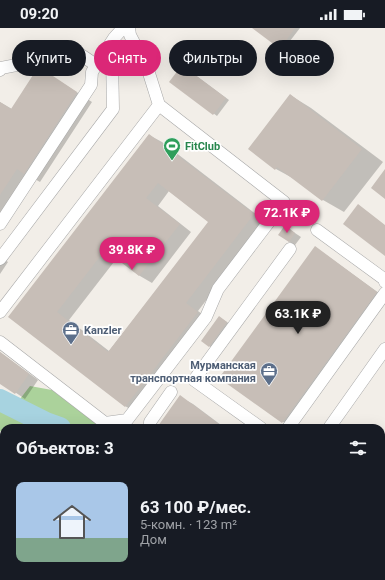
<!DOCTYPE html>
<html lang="ru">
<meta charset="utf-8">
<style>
body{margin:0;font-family:Roboto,sans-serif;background:#242831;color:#f1f3f6;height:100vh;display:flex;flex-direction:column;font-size:15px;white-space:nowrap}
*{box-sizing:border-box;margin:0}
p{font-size:13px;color:#9ea1a6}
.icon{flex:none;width:22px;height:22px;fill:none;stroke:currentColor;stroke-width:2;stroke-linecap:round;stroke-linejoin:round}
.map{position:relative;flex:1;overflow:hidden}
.details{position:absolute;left:0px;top:396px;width:385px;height:156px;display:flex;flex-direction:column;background:#171b24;border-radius:12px 12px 0 0;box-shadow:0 4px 16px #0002}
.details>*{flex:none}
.banner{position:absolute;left:12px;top:12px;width:361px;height:36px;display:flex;gap:8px}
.price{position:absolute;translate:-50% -34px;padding:0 9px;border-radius:14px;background:#db2777;color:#fff;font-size:13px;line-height:26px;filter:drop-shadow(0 1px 2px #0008)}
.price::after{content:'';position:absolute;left:50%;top:24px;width:12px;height:9px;margin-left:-6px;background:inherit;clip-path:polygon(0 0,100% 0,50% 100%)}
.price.selected{background:#222;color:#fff}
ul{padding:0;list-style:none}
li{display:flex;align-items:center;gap:12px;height:100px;padding:0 16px}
li span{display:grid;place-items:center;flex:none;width:112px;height:80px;border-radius:8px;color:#555}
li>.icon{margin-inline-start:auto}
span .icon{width:48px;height:48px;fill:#fffc;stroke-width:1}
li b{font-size:17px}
h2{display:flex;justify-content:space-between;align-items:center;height:48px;padding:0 16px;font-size:17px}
.pill{padding:0 14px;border-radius:18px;background:#171b24;box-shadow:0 4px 16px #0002;font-size:14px;line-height:36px}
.pill.selected{background:#db2777;color:#fff}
.status{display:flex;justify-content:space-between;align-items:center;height:28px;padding:0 20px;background:#171b24;direction:ltr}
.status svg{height:11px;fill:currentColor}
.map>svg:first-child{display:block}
.forest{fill:#abd29b}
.shadow{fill:#0003;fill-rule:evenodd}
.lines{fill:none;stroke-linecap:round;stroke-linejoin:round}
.river{stroke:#a7d3e0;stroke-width:22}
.building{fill:#c7beb7;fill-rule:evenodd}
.minor-casing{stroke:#a8a8a8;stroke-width:13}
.minor{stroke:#fff;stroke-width:12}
.labels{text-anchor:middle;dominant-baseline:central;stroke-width:3.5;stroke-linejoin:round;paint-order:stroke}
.leisure-label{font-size:11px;font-weight:bold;fill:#27864d;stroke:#fff;text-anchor:start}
.service-label{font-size:11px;font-weight:bold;fill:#4e5e75;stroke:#fff;text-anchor:start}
</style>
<div class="status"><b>09:20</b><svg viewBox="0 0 49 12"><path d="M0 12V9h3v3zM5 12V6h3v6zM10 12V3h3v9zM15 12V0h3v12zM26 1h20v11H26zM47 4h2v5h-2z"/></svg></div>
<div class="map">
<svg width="385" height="552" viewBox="0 0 385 552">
<rect width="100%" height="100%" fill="#f2eee8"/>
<path class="forest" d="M30,358L52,362L102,400H4V405L0,403V365L17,375Z
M385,442V496L381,500V446Z
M148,548H220L219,552H154Z
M292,548H343L341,552H293Z"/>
<path class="shadow" d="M254,0H300L283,22Z
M183,38L229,72L217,88L171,53Z
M47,45L92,74L40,154L33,150L0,201V74L12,81Z
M290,67L311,80L383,134L344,184L323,172L298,153L276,141L249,121Z
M149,107L162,114L266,194L198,283L209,291L137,385L125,378L10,289ZM169,163L210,194L109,323L69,292L117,230L140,248L152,255L191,204L158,178Z
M292,203L301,209L295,217L288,213Z
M322,224L383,268L289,398L221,350Z
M0,229L8,234L0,246Z
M219,289L233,298L216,322L209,318Z
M0,324L38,352L25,371L0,354Z
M180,369L193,376L225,400H163Z
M0,407L4,410V446L0,444Z
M0,475L4,477V515L0,511Z
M109,548H127L132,551L115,552Z"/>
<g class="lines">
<path class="river" d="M0,372L46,395L60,400
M215,548L216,549"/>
</g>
<path class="building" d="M252,0H295L280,21Z
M182,37L226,70L213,87L169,54Z
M47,44L77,64L24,146L17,141L0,167V74L11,81L33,47Z
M290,66L362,121L322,173L277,139L275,142L248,121Z
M149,106L254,186L186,275L198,284L125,379L8,289ZM158,155L208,194L108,324L57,284L105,222L139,248L180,196L146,170Z
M385,141V171L371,160Z
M358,176L385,197V228L343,196Z
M285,197L295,205L289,214L278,207Z
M315,218L377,264L282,395L219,350Z
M219,288L227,294L209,319L201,313Z
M0,324L29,346L15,366L0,356Z
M180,367L224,400H158V398Z"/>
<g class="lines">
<g class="minor-casing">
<path id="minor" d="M0,42L1,40L78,25L96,37
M0,196L91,57L92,44L114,10L123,0
M317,202L384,251L385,254
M0,231L113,81L112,28L105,24
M0,284L159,77
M0,314L105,395L127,392L206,289L218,261L284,174L159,77L148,42L130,7L129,0
M150,400V394L171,364
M261,400L194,352L290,221
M288,400L385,265
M329,400L385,321
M0,461L4,464
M89,548L95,552
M58,552L61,548
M277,552L279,548"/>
</g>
<use href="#minor" class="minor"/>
</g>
<defs>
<g id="stadium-pin" transform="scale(0.9)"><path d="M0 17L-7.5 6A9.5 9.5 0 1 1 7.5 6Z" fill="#2e9e5b" stroke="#fff"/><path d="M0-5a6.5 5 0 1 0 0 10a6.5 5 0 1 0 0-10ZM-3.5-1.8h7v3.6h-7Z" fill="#fff"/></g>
<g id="office-pin" transform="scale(0.9)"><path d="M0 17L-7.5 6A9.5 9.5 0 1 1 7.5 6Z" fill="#5c6f8a" stroke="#fff"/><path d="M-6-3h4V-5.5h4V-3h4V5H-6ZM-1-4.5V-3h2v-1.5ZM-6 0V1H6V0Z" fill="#fff"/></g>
</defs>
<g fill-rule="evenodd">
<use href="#stadium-pin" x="172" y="118"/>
<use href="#office-pin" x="71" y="302"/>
<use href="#office-pin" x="269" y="343"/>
</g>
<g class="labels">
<g class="leisure-label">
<text x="185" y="118">FitClub</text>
</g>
<g class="service-label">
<text x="84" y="302">Kanzler</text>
<text x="256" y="337" text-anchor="end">Мурманская<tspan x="256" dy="13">транспортная компания</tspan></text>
</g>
</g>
</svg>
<b class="price" style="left:287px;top:206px">72.1K ₽</b>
<b class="price" style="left:132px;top:243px">39.8K ₽</b>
<b class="price selected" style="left:298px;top:307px">63.1K ₽</b>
<div class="banner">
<a class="pill">Купить</a>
<a class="pill selected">Снять</a>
<a class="pill">Фильтры</a>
<a class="pill">Новое</a>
</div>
<section class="details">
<h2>Объектов: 3<svg class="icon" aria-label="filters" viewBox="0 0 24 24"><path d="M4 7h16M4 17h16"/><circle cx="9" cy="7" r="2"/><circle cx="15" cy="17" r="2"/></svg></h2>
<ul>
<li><span style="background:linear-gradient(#a9c7e8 70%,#7fa58c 0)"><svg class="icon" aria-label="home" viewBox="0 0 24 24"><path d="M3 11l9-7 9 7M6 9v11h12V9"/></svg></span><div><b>63 100 ₽/мес.</b><p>5-комн. · 123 m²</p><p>Дом</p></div></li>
</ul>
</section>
</div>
